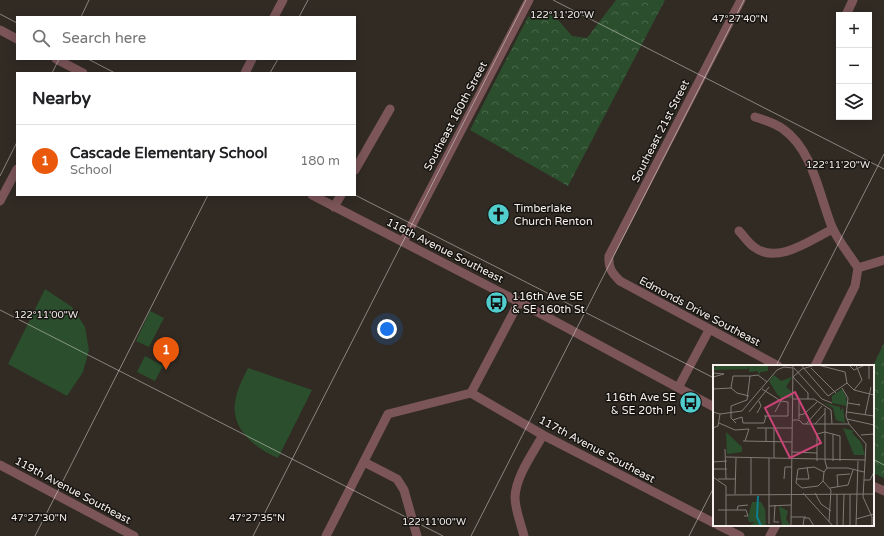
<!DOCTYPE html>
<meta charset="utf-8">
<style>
:root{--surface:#fff;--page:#f2f2f2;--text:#202124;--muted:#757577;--line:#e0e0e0;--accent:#ea580c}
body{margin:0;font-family:"Varela Round",sans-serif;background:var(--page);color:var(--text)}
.controls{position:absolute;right:12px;top:12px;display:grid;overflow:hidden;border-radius:0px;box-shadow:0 2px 10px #0003}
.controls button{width:36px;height:36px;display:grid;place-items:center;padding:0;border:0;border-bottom:1px solid var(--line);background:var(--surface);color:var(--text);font:20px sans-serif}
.you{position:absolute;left:387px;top:329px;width:14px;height:14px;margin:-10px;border:3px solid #fff;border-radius:50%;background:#1a73e8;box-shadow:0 0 0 6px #1a73e833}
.badge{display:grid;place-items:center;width:26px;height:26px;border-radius:50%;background:var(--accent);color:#fff;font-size:13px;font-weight:700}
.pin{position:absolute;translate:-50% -33px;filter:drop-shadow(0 1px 2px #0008)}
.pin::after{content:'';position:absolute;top:21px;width:14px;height:12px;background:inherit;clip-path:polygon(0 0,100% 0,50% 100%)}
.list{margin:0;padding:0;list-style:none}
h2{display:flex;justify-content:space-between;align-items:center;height:52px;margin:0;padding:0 16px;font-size:17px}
h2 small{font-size:13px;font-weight:400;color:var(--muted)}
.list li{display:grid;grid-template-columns:26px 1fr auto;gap:12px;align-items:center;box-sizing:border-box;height:72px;padding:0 16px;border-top:1px solid var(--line)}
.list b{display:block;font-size:15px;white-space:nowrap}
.list p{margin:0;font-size:13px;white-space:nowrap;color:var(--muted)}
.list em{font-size:13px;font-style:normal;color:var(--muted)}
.icon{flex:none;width:22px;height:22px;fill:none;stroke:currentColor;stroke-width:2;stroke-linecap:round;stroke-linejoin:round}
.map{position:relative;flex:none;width:884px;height:536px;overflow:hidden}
.search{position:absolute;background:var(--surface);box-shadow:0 2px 10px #0003;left:16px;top:16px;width:340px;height:44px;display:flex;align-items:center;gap:10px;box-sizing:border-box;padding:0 14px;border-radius:0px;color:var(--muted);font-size:15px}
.panel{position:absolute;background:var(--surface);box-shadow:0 2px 10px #0003;left:16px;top:72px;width:340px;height:124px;border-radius:0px}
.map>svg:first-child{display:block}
.green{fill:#2b4e2c}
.forest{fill:url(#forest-crowns)}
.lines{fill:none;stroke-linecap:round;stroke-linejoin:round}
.minor{stroke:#7b5558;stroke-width:9}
.ticks{fill:none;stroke:#f6f1ed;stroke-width:1;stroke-opacity:0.45}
.labels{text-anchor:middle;stroke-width:3;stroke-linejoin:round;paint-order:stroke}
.street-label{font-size:11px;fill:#f6f1ed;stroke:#171411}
.poi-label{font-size:11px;fill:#f6f1ed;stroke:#171411;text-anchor:start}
.inset-river{fill:none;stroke:#0d7e8e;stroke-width:2}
.inset-road{fill:none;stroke:#807a74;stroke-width:1}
.view{fill:#cc4378;fill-opacity:0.15;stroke:#cc4378;stroke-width:2}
.inset-edge{fill:none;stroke:#f6f1ed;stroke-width:2}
.ticks-label{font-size:10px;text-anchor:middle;fill:#f6f1ed;stroke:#171411;stroke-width:3;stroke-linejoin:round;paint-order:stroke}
</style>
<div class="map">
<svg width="884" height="536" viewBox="0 0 884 536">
<defs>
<pattern id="forest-crowns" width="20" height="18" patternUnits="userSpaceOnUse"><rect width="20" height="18" fill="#2b4e2c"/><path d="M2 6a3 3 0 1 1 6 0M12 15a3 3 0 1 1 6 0" fill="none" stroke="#4a684b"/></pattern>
</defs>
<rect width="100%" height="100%" fill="#312b24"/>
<path class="green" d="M45,289l27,18 13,20 4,23 -6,22 -16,24 -59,-32z
M150,311l14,7 -15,29 -13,-6z
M145,356l18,10 -8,15 -18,-9z
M248,368l64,22 -34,68c-22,-9 -47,-29 -43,-55 1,-12 8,-25 13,-35z"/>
<path class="forest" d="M616,0h49l-97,186 -98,-56 58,-113 19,-5 12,9 13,15 15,2z
M884,343v135l-11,-5v-107z"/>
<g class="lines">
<path class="minor" d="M741,0l-132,256c-1,12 3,17 11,25l158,85
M846,15l7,-15
M274,17l9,-17
M0,30l17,9
M56,59l27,14
M245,73l7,-14
M755,117c10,3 20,6 28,12 30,21 36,66 49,98 6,14 18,28 26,41
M355,170l35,-61
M312,195l207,107 195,105
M0,201l17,-32
M334,207l7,-12
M739,231c5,5 9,12 15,16 24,18 56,-7 79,-18
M403,242l126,-242
M815,366l40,-80 3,-18 26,-8
M678,388l31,-58
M471,393l72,42 171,88
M364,462l33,17 7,11 13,46
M0,465l134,71
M873,486l11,5
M718,525l22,11
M326,536l62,-122 83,-21 48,-91
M524,536c-3,-12 -9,-26 -9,-39 1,-21 18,-44 28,-62
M770,536l6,-11"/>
</g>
<path class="ticks" d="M553,0l331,169M0,14l17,9M81,17l8,-17M299,17l9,-17M88,59l27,14M52,73l7,-14M270,73l8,-14M0,176l17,-34M355,195l359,183M0,310l443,226M776,366l108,-212M873,459l11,6M35,536l173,-341M253,536l273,-536M471,536l273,-536M689,536l25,-49"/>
<defs>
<symbol id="church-disc" viewBox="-11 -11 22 22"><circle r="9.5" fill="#52cdcd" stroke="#171411"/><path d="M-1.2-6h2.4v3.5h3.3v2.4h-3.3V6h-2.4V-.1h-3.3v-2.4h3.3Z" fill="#111"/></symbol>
<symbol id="bus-disc" viewBox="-11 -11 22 22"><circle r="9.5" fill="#52cdcd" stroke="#171411"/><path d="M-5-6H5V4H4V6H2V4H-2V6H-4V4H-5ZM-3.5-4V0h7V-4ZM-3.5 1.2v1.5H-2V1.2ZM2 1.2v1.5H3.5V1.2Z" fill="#111"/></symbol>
</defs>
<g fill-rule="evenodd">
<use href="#church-disc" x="486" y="202" width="25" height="25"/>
<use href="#bus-disc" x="484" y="290" width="25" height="25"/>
<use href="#bus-disc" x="678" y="390" width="25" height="25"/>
</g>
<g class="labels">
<g class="street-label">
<text transform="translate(455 116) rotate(-62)" y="4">Southeast 160th Street</text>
<text transform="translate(660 131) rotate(-63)" y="4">Southeast 21st Street</text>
<text transform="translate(445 250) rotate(27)" y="4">116th Avenue Southeast</text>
<text transform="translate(700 311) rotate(28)" y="4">Edmonds Drive Southeast</text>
<text transform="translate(597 449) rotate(28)" y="4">117th Avenue Southeast</text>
<text transform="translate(73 490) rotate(28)" y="4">119th Avenue Southeast</text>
</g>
<g class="poi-label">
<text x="514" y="212">Timberlake<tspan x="514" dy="13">Church Renton</tspan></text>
<text x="512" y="300">116th Ave SE<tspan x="512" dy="13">&amp; SE 160th St</tspan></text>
<text x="676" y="401" text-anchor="end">116th Ave SE<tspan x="676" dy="13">&amp; SE 20th Pl</tspan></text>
</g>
</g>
<g transform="translate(713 365)">
<rect width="161" height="161" fill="#312b24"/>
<path d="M36,0h19v6l-8,1v3l-3,-4 -8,1zM129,24l4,7 1,10 -15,-3v-7zM130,63l11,3 -2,2 10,12 3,10h-11z" fill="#2b4e2c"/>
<path d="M36,0l-1,4 -35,1 3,-4zM61,10l7,6 11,-4 -6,10 6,5v6h-11l-4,-4 -8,-13zM111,38l16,4v4l3,-4 2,16 -9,-3 -3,-12zM133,64l7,2 -1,2 8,8 3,6v4l-3,-7 -8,-2 -2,-11zM13,67l16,15v5l-15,2zM39,137h9l4,7 1,17h-17l6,-4h-6l-1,-4zM66,141l9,5 -2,8 4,6h-8z" fill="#2b4e2c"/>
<path class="inset-river" d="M45,131l-1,21 4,9"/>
<path class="inset-road" d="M88,0l27,31 19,-13 -2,-11 -27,-7M136,0l5,5 11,-5M81,3l28,31 10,4M98,3l25,25M0,8l11,1 -11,3M80,12l15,16v6M80,12l9,-8 13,-4M156,14v-14M134,18l7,7 20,5M18,23l2,-12h17M18,23l6,5 12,3M129,23l6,10 -2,18 3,8 17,20 -3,53 9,20v9M0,24l18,-1M49,24l19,12 7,1v14h-24M141,25l8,-10 -6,-15M80,34h21l17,11 1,14M135,38l12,2 -2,-1M112,43v53l2,7M0,47l7,2 22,-3 35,-41 7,-3 9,1M36,47l20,-25M62,47l6,-11M134,47l27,4M44,48l4,-7 -2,-5M86,50l5,-1 13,-12M152,50l6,-28M86,54v-20M134,54l27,6M20,55l9,-3 1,6h21l2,-7M79,55h7l4,4h46M6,58l16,7 14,-1 -4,12M23,58l-5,-5v-12l16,-6 3,-24 8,-1 9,7M93,59l16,-18M102,59l10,-11M0,63l5,-2 2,-12M44,63h35M148,70l13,-1M30,76l49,1M53,77v-14M12,84l1,30M79,87l25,1M13,92l140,3M61,93v-30M104,96v-27l8,-2 15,4v25M120,96v-27M0,97l14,-1M114,103h21l16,4M0,104h14M85,104l16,-2 10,5M85,104l-2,14 6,5M0,112l13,9v40M5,114h18M71,114l1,-12h7M83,114h13l-2,-12M151,115h6l4,-8M110,116l8,9 -2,32M110,116l1,-9 3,-4M135,120l5,-15M125,122l-1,-12 13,-1M89,123l16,-2 5,-5M117,123l18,-3M90,128l30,33M102,128l6,11 10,7M22,129l1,-36M38,129v-36M13,130l148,-1M62,140l-1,17h5M56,141l22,-1M5,145h28l2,6h-4M24,145l1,-4 10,-1M78,152h15M143,154l18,-5M56,159v-66M78,161l2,-161M90,161l1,-8h5l5,8M124,161v-32M130,161l1,-32M137,161v-32M143,161l2,-65"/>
<path class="view" d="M82,27l26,51 -31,15 -25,-50z"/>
<rect width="161" height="161" class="inset-edge"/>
</g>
<g class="ticks-label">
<text x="562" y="18">122°11'20"W</text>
<text x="740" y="22">47°27'40"N</text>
<text x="838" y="168">122°11'20"W</text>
<text x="46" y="318">122°11'00"W</text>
<text x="39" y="521">47°27'30"N</text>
<text x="257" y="521">47°27'35"N</text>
<text x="434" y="525">122°11'00"W</text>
</g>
</svg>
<div class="controls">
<button>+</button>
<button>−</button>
<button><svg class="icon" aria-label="layers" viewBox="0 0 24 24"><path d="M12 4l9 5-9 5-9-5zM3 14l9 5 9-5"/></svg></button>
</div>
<div class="you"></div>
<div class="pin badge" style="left:166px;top:370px">1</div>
<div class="search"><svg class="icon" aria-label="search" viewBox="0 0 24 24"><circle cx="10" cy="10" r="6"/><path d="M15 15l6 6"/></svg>Search here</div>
<section class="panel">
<h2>Nearby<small></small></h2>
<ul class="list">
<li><span class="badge">1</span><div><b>Cascade Elementary School</b><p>School</p></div><em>180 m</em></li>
</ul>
</section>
</div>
